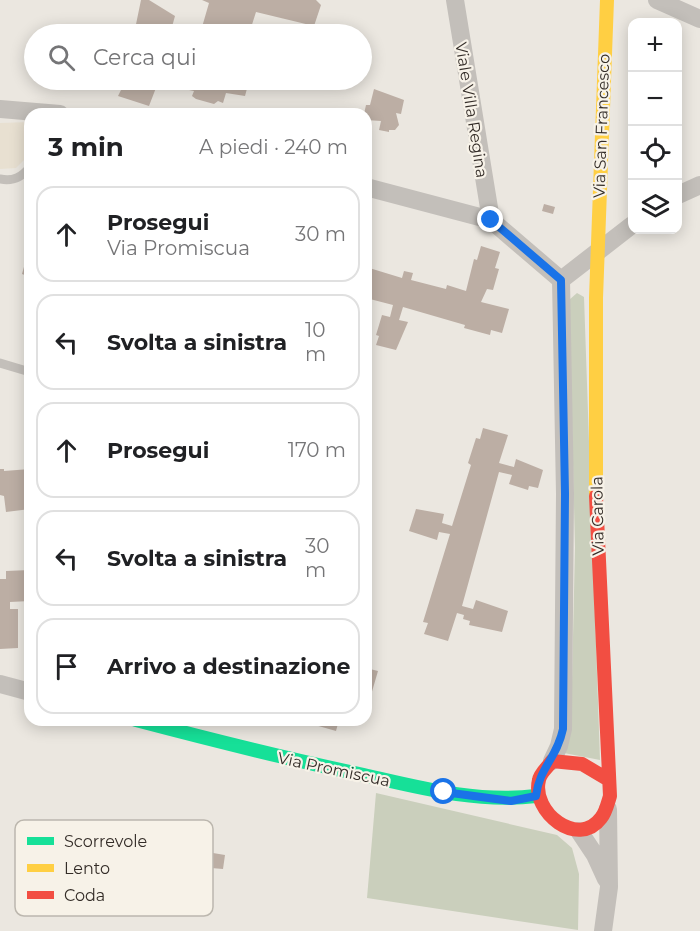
<!DOCTYPE html>
<html lang="it">
<meta charset="utf-8">
<style>
:root{--surface:#fff;--page:#f6f6f6;--text:#202124;--muted:#757577;--line:#e0e0e0}
body{margin:0;font-family:Montserrat,sans-serif;background:var(--page);color:var(--text)}
.controls{position:absolute;right:18px;top:18px;display:grid;overflow:hidden;border-radius:12px;box-shadow:0 3px 15px #0003}
.controls button{width:54px;height:54px;display:grid;place-items:center;padding:0;border:0;border-bottom:2px solid var(--line);background:var(--surface);color:var(--text);font:30px sans-serif}
.stop{position:absolute;width:18px;height:18px;margin:-14px;border:4px solid #1a73e8;border-radius:50%;background:#fff}
.stop.end{background:#1a73e8;border-color:#fff;box-shadow:0 2px 6px #0008}
.list{margin:0;padding:0;list-style:none}
h2{display:flex;justify-content:space-between;align-items:center;height:78px;margin:0;padding:0 24px;font-size:26px}
h2 small{font-size:20px;font-weight:400;color:var(--muted)}
.list li{display:grid;grid-template-columns:39px 1fr auto;gap:18px;align-items:center;box-sizing:border-box;height:96px;margin:0 12px 12px;padding:0 12px;border:2px solid var(--line);border-radius:18px}
.list b{display:block;font-size:22px;white-space:nowrap}
.list p{margin:0;font-size:20px;white-space:nowrap;color:var(--muted)}
.list em{font-size:20px;font-style:normal;color:var(--muted)}
.icon{flex:none;width:33px;height:33px;fill:none;stroke:currentColor;stroke-width:2;stroke-linecap:round;stroke-linejoin:round}
.map{position:relative;flex:none;width:700px;height:931px;overflow:hidden}
.search{position:absolute;background:var(--surface);box-shadow:0 3px 15px #0003;left:24px;top:24px;width:348px;height:66px;display:flex;align-items:center;gap:15px;box-sizing:border-box;padding:0 21px;border-radius:33px;color:var(--muted);font-size:22px}
.panel{position:absolute;background:var(--surface);box-shadow:0 3px 15px #0003;left:24px;top:108px;width:348px;height:618px;border-radius:18px}
.map>svg:first-child{display:block}
.green{fill:#cacfbc}
.plaza{fill:#e8e0d1}
.building{fill:#bcaea4}
.lines{fill:none;stroke-linecap:round;stroke-linejoin:round}
.lane{stroke:#c3bfba;stroke-width:9}
.street{stroke:#c3bfba;stroke-width:18}
.fast{stroke:#16e098;stroke-width:14}
.slow{stroke:#ffcf43;stroke-width:14}
.jam{stroke:#f24e42;stroke-width:14}
.route{stroke:#1a73e8;stroke-width:8}
.labels{text-anchor:middle;stroke-width:4.5;stroke-linejoin:round;paint-order:stroke}
.street-label{font-size:16px;fill:#342d28;stroke:#f7f2e8}
.key{fill:#f7f2e8;stroke:#bcb7ae;stroke-width:1.5}
.key-label{font-size:16px;fill:#342d28}
</style>
<div class="map">
<svg width="700" height="931" viewBox="0 0 700 931">
<rect width="100%" height="100%" fill="#ebe7e0"/>
<path class="green" d="M577,293l7,4 16,463 -36,-7 7,-26 4,-180 -6,-247z
M376,793l181,42 15,13 7,26 -1,56 -211,-32z"/>
<path class="plaza" d="M30,122v32l-14,14 -16,1v-46z"/>
<path class="building" d="M141,0h8l26,16 -5,18h-36z
M202,0h114l5,5 -7,21 -58,-14 -7,22h-49l9,-31z
M126,80h33l-10,26 -31,-10z
M182,80h61l6,1 -4,15 -19,-3 -3,10 -5,-2 -4,3 -18,-5 -4,-3 2,-5 -15,-3z
M374,89l30,11 -3,14 -5,-1 3,12 -4,5h-6v2l-10,-2 2,-9 -15,-1 -2,-6 2,-9h4z
M544,204l11,3 -2,7 -11,-3z
M481,246l19,6 -5,16 4,1 -6,21 -6,-1 -6,13 28,7 -7,24 -11,-3 -1,5 -26,-7 1,-3 -62,-18 -4,13 9,2 -12,28 -20,-5 3,-9 -3,-1 6,-20 8,2 3,-12 -27,-7v-31l36,11 2,-7 9,2 -2,7 35,9 1,-4 19,6 8,-32 3,1z
M29,249h1v28l-8,-3z
M28,351l2,1v14l-6,-2z
M483,428l25,7 -9,28 15,4 2,-8 27,11 -5,18 -9,-2 -1,4 -19,-6 3,-9 -13,-3 -37,134 11,3 3,-9 32,11 -6,21 -33,-7 1,-4 -7,-2 1,-4 -7,-2 -9,28 -24,-7 4,-11 -5,-1 27,-88 -11,-2 -2,8 -28,-9 7,-22 28,5 -2,9 10,3 19,-61 -3,-2 8,-25 4,1z
M0,469h4v2l26,-2v40l-24,3 -2,-16 -4,-1z
M30,570v31l-20,1v7h8v39l-18,1v-70h6v-8z
M366,668l12,3 -7,24 -5,-2z
M317,720h22l-3,11 -21,-6z
M213,853l12,2 -2,14 -12,-1z"/>
<g class="lines">
<path class="lane" d="M0,179c13,3 22,-2 30,-12
M0,363l30,9"/>
<path class="street" d="M455,0l36,220 70,60 4,214 -2,235 -4,17 -7,15
M657,0l43,19
M0,109l60,5
M366,187l125,33
M678,195l22,-10
M561,280l71,-55
M0,684l30,8
M579,831l16,24 11,24
M603,931l6,-44 -1,-78"/>
<path class="fast" d="M136,720c76,20 151,39 228,55 57,13 113,28 172,21"/>
<path class="slow" d="M596,496v-198l11,-298"/>
<path class="jam" d="M596,496l14,300c-2,6 -4,16 -9,22 -23,31 -70,-6 -62,-38 1,-7 9,-13 13,-19l30,3 27,16"/>
</g>
<g class="lines">
<path class="route" d="M444,792l67,9 25,-5c3,-28 21,-38 27,-67l2,-235 -4,-214 -70,-60"/>
</g>
<g class="labels">
<g class="street-label">
<text transform="translate(472 110) rotate(81)" y="6">Viale Villa Regina</text>
<text transform="translate(601 126) rotate(-88)" y="6">Via San Francesco</text>
<text transform="translate(597 516) rotate(-91)" y="6">Via Carola</text>
<text transform="translate(334 769) rotate(12)" y="6">Via Promiscua</text>
</g>
</g>
<rect x="15" y="820" width="198" height="96" rx="9" class="key"/>
<rect x="27" y="837" width="27" height="8" fill="#16e098"/>
<rect x="27" y="864" width="27" height="8" fill="#ffcf43"/>
<rect x="27" y="891" width="27" height="8" fill="#f24e42"/>
<g class="key-label">
<text x="64" y="847">Scorrevole</text>
<text x="64" y="874">Lento</text>
<text x="64" y="901">Coda</text>
</g>
</svg>
<div class="controls">
<button>+</button>
<button>−</button>
<button><svg class="icon" aria-label="locate" viewBox="0 0 24 24"><circle cx="12" cy="12" r="6"/><path d="M12 2v4M12 18v4M2 12h4M18 12h4"/></svg></button>
<button><svg class="icon" aria-label="layers" viewBox="0 0 24 24"><path d="M12 4l9 5-9 5-9-5zM3 14l9 5 9-5"/></svg></button>
</div>
<div class="stop" style="left:444px;top:792px"></div>
<div class="stop end" style="left:491px;top:220px"></div>
<div class="search"><svg class="icon" aria-label="search" viewBox="0 0 24 24"><circle cx="10" cy="10" r="6"/><path d="M15 15l6 6"/></svg>Cerca qui</div>
<section class="panel">
<h2>3 min<small>A piedi · 240 m</small></h2>
<ul class="list">
<li><svg class="icon" aria-label="ahead" viewBox="0 0 24 24"><path d="M12 20V5M6 11l6-6 6 6"/></svg><div><b>Prosegui</b><p>Via Promiscua</p></div><em>30 m</em></li>
<li><svg class="icon" aria-label="left" viewBox="0 0 24 24"><path d="M17 20v-9H6M10 6l-5 5 5 5"/></svg><div><b>Svolta a sinistra</b></div><em>10 m</em></li>
<li><svg class="icon" aria-label="ahead" viewBox="0 0 24 24"><path d="M12 20V5M6 11l6-6 6 6"/></svg><div><b>Prosegui</b></div><em>170 m</em></li>
<li><svg class="icon" aria-label="left" viewBox="0 0 24 24"><path d="M17 20v-9H6M10 6l-5 5 5 5"/></svg><div><b>Svolta a sinistra</b></div><em>30 m</em></li>
<li><svg class="icon" aria-label="arrive" viewBox="0 0 24 24"><path d="M6 21V4h12l-3 4 3 4H6"/></svg><div><b>Arrivo a destinazione</b></div></li>
</ul>
</section>
</div>
